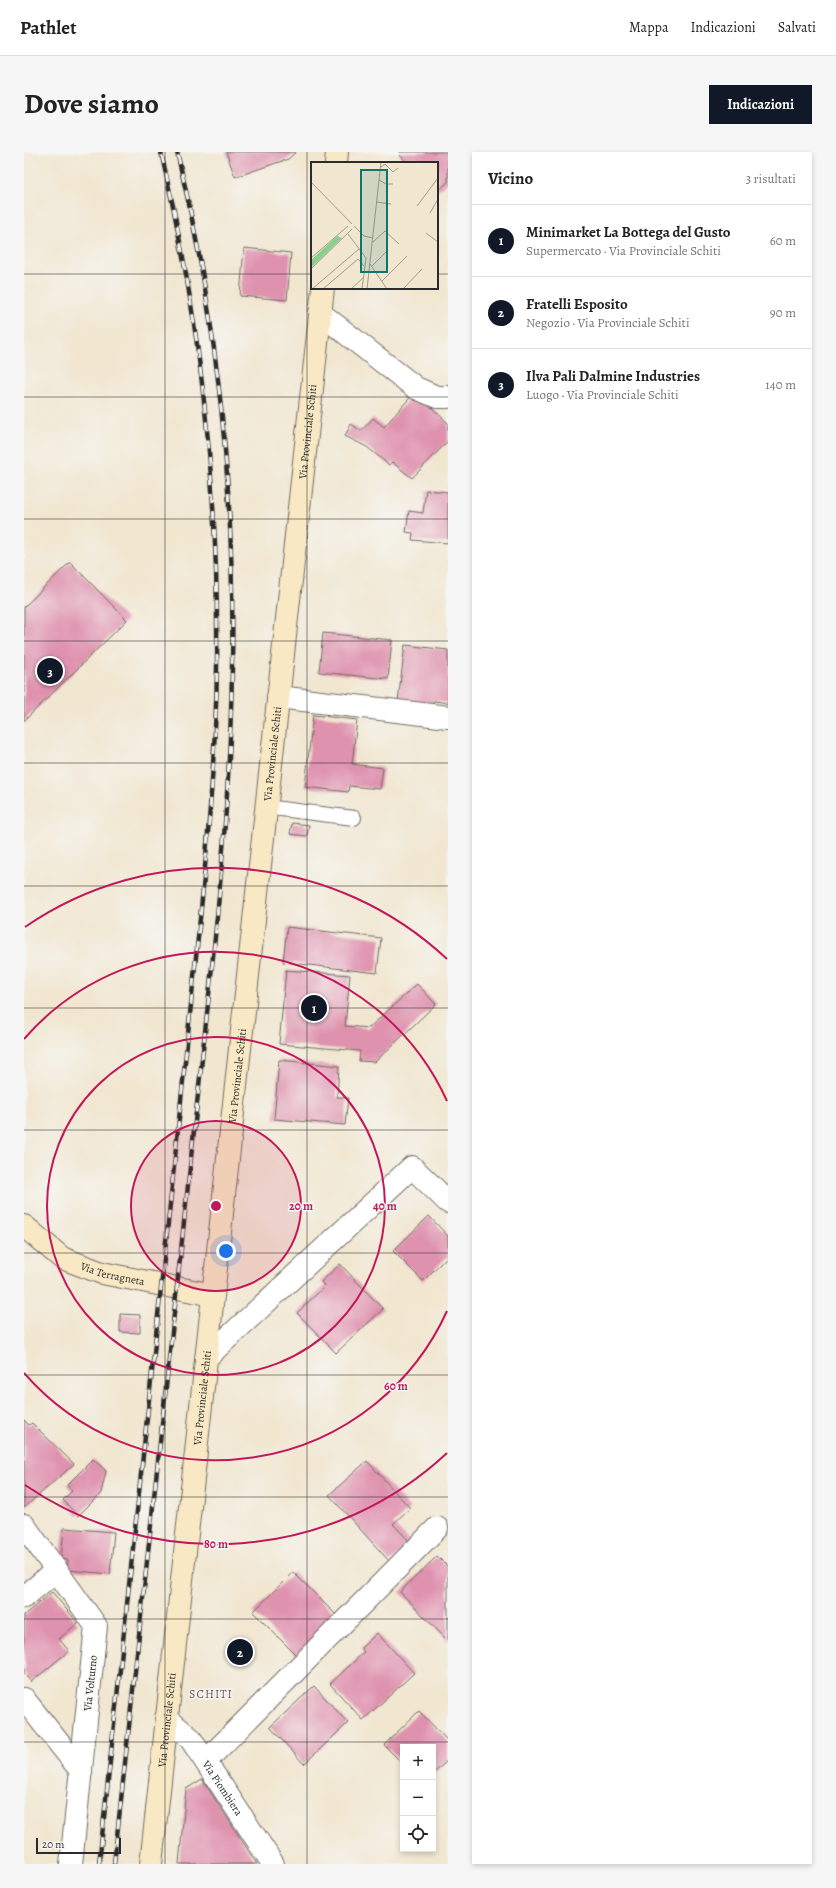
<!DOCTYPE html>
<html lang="it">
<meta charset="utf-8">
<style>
:root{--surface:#fff;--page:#f6f6f6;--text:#222;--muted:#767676;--line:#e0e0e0;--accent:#111827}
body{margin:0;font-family:Alegreya,serif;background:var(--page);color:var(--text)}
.controls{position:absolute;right:12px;bottom:12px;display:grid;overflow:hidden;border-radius:0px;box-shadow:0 2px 6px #0003}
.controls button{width:36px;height:36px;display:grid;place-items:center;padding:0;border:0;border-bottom:1px solid var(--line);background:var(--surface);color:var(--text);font:20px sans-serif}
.scale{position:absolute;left:12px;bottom:10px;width:85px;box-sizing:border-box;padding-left:4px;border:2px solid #2b2b2b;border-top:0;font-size:11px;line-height:14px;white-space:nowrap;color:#2b2b2b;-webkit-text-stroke:3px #f6f6f2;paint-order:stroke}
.you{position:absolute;left:202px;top:1099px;width:14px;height:14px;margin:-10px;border:3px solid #fff;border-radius:50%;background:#1a73e8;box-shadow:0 0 0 6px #1a73e833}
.badge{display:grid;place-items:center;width:26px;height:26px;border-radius:50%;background:var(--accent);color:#fff;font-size:13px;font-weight:700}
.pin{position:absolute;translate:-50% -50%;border:2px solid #fff;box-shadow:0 1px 4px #0006}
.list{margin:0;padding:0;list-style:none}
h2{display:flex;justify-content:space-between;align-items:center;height:52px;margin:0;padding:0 16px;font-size:17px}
h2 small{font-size:13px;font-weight:400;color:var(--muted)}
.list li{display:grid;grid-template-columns:26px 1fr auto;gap:12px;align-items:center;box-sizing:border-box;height:72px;padding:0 16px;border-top:1px solid var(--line)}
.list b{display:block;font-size:15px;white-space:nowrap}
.list p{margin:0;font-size:13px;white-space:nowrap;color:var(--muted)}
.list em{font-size:13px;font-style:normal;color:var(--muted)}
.icon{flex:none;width:22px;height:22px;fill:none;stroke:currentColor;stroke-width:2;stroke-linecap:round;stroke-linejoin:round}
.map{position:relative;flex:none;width:424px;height:1712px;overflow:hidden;border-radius:0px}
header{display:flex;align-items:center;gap:24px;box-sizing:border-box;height:56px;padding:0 20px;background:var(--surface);border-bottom:1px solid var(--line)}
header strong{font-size:19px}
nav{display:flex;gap:22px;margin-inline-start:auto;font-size:14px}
.intro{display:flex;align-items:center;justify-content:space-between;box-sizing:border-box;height:96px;padding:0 24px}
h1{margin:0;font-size:28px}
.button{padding:10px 18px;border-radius:0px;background:var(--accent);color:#fff;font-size:14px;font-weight:700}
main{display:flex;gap:24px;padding:0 24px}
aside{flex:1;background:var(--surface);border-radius:0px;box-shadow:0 2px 6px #0003}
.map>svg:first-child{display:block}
.building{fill:#df92ae}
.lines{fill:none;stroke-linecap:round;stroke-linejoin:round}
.lane-casing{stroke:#706c65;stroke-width:16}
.street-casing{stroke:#706c65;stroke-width:24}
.secondary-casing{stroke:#706c65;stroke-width:24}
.lane{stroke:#fff;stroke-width:14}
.street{stroke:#fff;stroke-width:22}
.secondary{stroke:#f8e8c3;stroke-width:22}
.rail-casing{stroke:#2b2b2b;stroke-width:4.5}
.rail{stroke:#f6f6f2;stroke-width:3;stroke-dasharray:9;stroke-linecap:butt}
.grid{fill:none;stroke:#2b2b2b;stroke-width:1;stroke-opacity:0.55}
.ring{fill:none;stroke:#c2185b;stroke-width:2}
.labels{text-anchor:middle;stroke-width:3;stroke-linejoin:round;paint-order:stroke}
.street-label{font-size:11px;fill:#2b2b2b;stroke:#f6f6f2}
.neighbourhood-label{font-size:12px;letter-spacing:1px;fill:#6a4f59;stroke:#f6f6f2}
.inset-road{fill:none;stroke:#a29b8e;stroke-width:1}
.view{fill:#0f766e;fill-opacity:0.15;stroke:#0f766e;stroke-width:2}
.inset-edge{fill:none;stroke:#2b2b2b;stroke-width:2}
.centre{fill:#c2185b;stroke:#f6f6f2;stroke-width:2}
.ring-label{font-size:12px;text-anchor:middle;font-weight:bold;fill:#c2185b;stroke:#f6f6f2;stroke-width:3;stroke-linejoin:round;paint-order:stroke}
</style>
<header>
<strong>Pathlet</strong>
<nav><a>Mappa</a><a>Indicazioni</a><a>Salvati</a></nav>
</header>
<div class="intro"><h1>Dove siamo</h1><a class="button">Indicazioni</a></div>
<main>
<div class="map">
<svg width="424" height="1712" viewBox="0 0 424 1712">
<rect width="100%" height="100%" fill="#f6f6f2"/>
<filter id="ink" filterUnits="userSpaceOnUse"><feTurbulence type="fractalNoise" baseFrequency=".025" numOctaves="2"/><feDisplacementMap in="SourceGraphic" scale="8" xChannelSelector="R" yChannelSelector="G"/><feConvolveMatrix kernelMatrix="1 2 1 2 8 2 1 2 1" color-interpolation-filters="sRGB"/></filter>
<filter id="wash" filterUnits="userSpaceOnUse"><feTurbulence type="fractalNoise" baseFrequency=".012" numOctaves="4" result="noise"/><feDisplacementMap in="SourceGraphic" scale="16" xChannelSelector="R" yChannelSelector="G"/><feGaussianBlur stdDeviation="0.9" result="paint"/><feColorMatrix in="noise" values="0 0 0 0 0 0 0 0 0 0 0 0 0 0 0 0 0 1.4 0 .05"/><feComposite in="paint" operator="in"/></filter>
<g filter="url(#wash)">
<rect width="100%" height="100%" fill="#f1e6d0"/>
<g id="blocks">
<path class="building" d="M202,0h70l-8,7 -53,18z
M377,0h47v30l-10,9 -1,-28h-30l-8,-9z
M220,96l47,5 -4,47 -47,-4z
M391,240l33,31v18l-36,37 -20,-16 -3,3 -22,-18 -22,-11 6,-12 10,7 12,-13 11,9z
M402,338l22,2v51l-36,-3 1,-7 -7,-1 3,-21 14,2z
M46,410l57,58 -103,101v-114z
M299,481l69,7 -4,39 -69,-7z
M381,493l43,5v53l-14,-2 -1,4 -35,-4z
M289,563l44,5 -5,44 31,4 -3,21 -31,-3 -1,6 -43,-5z
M268,671l17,2 -2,11 -17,-2z
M263,775l94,11 -4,35 -94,-11z
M262,818l64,5 -5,51 24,2 48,-44 19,20 -61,58 -16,-1 1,-10 -81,-7z
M255,908l60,6 -2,31 11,1 -3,27 -71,-6z
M405,1064l19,20v20l-25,25 -30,-30z
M316,1112l43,45 -47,44 -39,-40 28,-27 -4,-4z
M96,1162l20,1v18l-20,-1z
M0,1268l5,5 3,-2 42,41 -50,44z
M69,1307l13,12 -5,22 -23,23 -15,-16 9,-9 -5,-6z
M343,1309l43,47 -17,16 18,19 -21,19 -61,-67z
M40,1376l50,4 -4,42 -43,-4 1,-10 -7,-1z
M413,1404l11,11v74l-48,-49z
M269,1420l47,47 -40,40 -47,-47z
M28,1440l26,31 -19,16 10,12 -38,31 -7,-9v-58z
M353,1481l37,40 -51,47 -33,-36 34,-32 -3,-4z
M290,1534l34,37 -44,41 -34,-37z
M395,1559l29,30v19l-15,14v-27h-30v17l-19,-19z
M178,1627l55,85h-78l7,-75z"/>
</g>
</g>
<g filter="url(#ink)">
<use href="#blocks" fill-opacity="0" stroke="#706c65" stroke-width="1"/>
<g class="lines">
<defs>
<path id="lane" d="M241,655l89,11"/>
<g id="street">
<path d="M296,161l96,75 21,9h11"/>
<path d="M254,545l170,20"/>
<path d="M182,1206l206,-191 36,35"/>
<path d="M0,1373l72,101 -25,238"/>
<path d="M0,1445l33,-27"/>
<path d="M0,1547l57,72"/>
<path id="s1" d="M142,1566l24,20 83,126"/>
<path d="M182,1609l231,-233"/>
</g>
<g id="secondary">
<path d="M312,11l1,-11"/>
<path id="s2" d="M0,1074l38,32 40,15 111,22"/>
<path id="s3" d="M127,1712l172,-1576"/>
</g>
</defs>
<use href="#lane" class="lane-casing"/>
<use href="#street" class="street-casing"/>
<use href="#secondary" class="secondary-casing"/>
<use href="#lane" class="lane"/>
<use href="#street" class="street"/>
<use href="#secondary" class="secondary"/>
<defs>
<path id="rail" d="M75,1712c25,-232 50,-465 75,-697 9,-86 18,-172 27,-258 8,-81 15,-161 16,-242 2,-174 -16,-346 -56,-515
M90,1712c25,-232 51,-465 76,-697 18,-166 40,-333 42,-500 3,-173 -14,-347 -55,-515"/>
</defs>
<use href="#rail" class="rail-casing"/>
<use href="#rail" class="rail"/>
</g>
</g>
<path class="grid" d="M141,0v1712M283,0v1712M0,122h288M413,122h11M0,245h424M0,367h424M0,489h424M0,611h424M0,734h424M0,856h424M0,978h424M0,1101h424M0,1223h424M0,1345h424M0,1467h424M0,1590h424"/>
<circle cx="192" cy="1054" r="85" fill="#c2185b" fill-opacity=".12"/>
<g class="ring">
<circle cx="192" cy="1054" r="85"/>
<circle cx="192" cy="1054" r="169"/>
<path d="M423 1159A254 254 0 0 1 0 1221M0 887A254 254 0 0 1 423 949"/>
<path d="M423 1301A338 338 0 0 1 1 1333M1 775A338 338 0 0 1 423 807"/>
</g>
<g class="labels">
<g class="street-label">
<text dy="4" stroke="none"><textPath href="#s3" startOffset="1441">Via Provinciale Schiti</textPath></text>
<text dy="4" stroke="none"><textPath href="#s3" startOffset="1117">Via Provinciale Schiti</textPath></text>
<text dy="4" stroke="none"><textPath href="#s3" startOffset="793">Via Provinciale Schiti</textPath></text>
<text dy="4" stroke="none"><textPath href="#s2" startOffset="103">Via Terragneta</textPath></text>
<text dy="4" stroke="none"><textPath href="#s3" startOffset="469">Via Provinciale Schiti</textPath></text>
<text transform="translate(66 1531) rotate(-84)" y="4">Via Volturno</text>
<text dy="4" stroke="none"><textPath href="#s3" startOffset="145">Via Provinciale Schiti</textPath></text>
<text dy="4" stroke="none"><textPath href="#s1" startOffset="91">Via Piombiera</textPath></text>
</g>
<g class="neighbourhood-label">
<text x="187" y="1546">SCHITI</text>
</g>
</g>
<g transform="translate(287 10)">
<rect width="127" height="127" fill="#f1e6d0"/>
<path d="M26,74l5,2 -31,30v-8z" fill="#88d08b"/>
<path class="inset-road" d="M70,5l4,-3 8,8 5,-4M68,18l7,4h7M0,20l41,42M65,40l15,2M106,44l21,-28M119,51l8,-14M43,64l10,10 9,2M115,71l12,9M37,72l18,24 -4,31M62,80l12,-11 14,13M0,96l37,-32M59,102l17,25M61,104l14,-14M0,107l41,-40M71,119l25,-25M1,127l47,-40M12,127l35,-30 6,7M40,127l13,-12M56,127l14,-127M92,127l19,-20"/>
<path class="view" d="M50,8h26v102h-26z"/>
<rect width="127" height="127" class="inset-edge"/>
</g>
<circle cx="192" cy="1054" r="6" class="centre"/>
<g class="ring-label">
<text x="277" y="1058">20 m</text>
<text x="361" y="1058">40 m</text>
<text x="372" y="1238">60 m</text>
<text x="192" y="1396">80 m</text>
</g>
</svg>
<div class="controls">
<button>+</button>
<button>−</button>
<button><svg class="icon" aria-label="locate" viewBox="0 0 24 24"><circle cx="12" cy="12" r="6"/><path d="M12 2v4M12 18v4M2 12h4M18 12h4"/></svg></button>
</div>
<div class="scale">20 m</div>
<div class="you"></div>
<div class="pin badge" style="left:290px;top:856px">1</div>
<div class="pin badge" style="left:216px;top:1500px">2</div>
<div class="pin badge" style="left:26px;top:519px">3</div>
</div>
<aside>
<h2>Vicino<small>3 risultati</small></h2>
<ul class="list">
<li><span class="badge">1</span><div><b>Minimarket La Bottega del Gusto</b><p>Supermercato · Via Provinciale Schiti</p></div><em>60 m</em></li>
<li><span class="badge">2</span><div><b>Fratelli Esposito</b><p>Negozio · Via Provinciale Schiti</p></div><em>90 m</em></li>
<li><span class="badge">3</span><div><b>Ilva Pali Dalmine Industries</b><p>Luogo · Via Provinciale Schiti</p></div><em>140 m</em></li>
</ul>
</aside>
</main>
